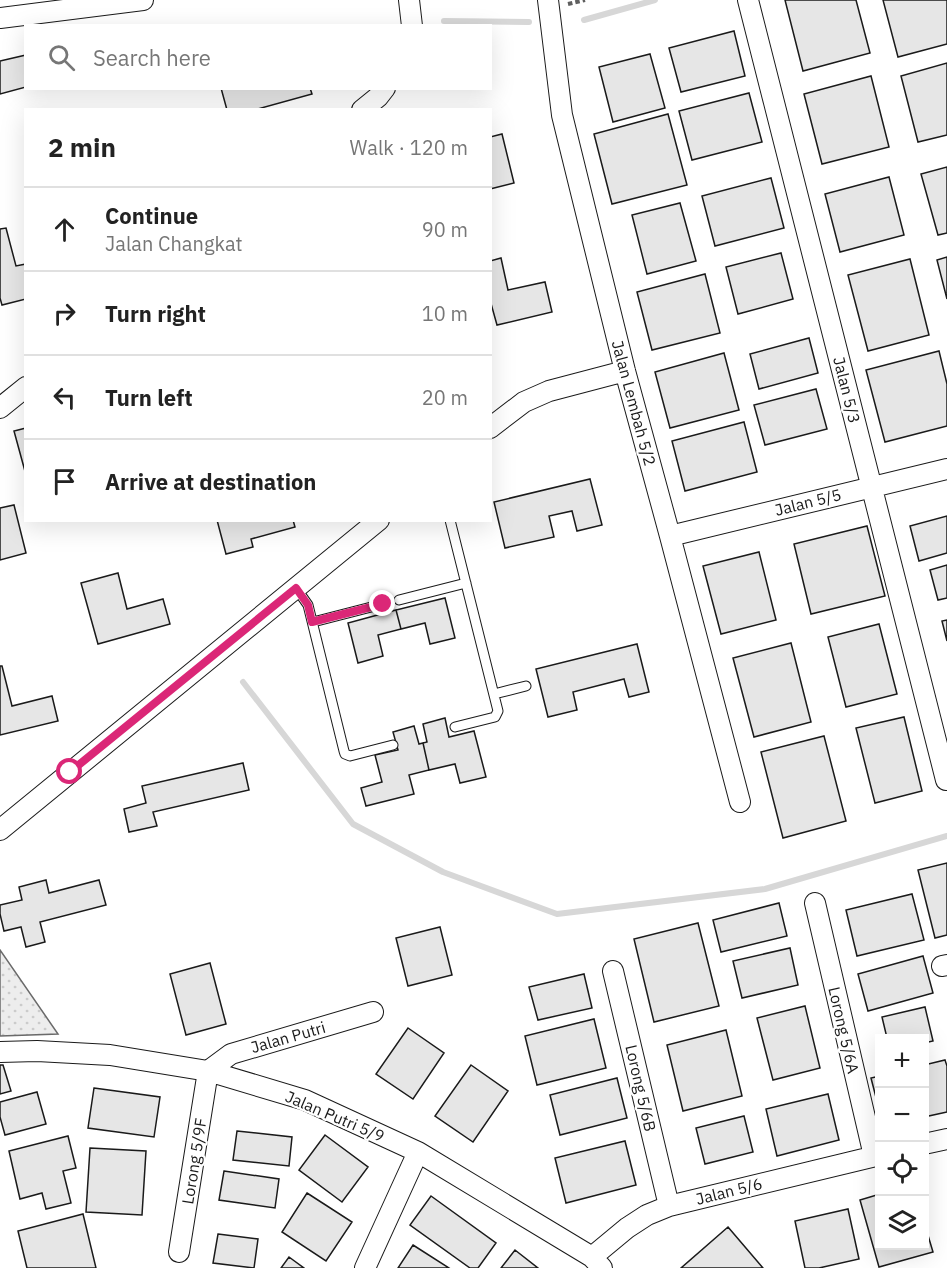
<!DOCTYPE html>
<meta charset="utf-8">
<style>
:root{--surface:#fff;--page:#f2f2f2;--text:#222;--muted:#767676;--line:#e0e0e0}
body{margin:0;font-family:"IBM Plex Sans",sans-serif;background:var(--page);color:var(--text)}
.controls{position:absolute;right:18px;bottom:18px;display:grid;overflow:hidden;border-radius:0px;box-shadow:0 6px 24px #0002}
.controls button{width:54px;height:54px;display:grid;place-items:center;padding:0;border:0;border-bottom:2px solid var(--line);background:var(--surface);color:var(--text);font:30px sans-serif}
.stop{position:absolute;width:18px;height:18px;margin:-14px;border:4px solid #db2777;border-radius:50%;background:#fff}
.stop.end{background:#db2777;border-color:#fff;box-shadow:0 2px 6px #0008}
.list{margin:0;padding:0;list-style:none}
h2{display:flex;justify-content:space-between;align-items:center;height:78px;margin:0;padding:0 24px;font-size:26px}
h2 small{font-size:20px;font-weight:400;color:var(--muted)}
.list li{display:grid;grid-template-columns:39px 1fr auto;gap:18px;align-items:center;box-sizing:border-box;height:84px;padding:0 24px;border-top:2px solid var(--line)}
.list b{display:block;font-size:22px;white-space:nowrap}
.list p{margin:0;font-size:20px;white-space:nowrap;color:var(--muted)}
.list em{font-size:20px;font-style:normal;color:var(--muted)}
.icon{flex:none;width:33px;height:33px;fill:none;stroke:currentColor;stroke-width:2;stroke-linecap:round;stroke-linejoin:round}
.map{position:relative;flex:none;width:947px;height:1268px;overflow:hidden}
.search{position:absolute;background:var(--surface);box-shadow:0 6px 24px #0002;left:24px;top:24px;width:468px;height:66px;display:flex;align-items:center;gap:15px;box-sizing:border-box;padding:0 21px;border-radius:0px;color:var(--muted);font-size:22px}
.panel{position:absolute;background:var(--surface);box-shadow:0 6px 24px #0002;left:24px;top:108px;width:468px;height:414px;border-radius:0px}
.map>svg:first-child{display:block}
.park{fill:url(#park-dots);stroke:#6a6a6a;stroke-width:1.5}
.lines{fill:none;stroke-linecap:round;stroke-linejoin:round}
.stream{stroke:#d7d7d7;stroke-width:6}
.building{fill:#e6e6e6;stroke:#1a1a1a;stroke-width:1.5}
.lane-casing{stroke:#1a1a1a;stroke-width:11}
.street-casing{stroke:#1a1a1a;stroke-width:22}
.path{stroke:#5f5f5f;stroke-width:4;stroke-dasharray:4.5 3;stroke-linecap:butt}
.lane{stroke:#fff;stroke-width:9}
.street{stroke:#fff;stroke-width:20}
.route{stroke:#db2777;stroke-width:8}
.labels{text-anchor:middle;stroke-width:4.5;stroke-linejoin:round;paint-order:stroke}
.street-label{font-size:16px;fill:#1a1a1a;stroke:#fff}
</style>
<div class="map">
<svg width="947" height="1268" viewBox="0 0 947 1268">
<defs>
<pattern id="park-dots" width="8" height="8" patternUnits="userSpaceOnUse" patternTransform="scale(1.5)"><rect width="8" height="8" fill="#ededed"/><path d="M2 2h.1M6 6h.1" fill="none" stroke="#cbcbcb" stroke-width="1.8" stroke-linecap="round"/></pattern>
</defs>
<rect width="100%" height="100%" fill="#fff"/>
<path class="park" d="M0,950l58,84 -58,2z"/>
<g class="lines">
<path class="stream" d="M584,20l71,-20
M444,21l85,1
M243,682l110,142 90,48 114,42 208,-25 182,-53"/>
</g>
<path class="building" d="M785,0h71l14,53 -67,18z
M883,0h64v44l-49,13z
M734,31l11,45 -64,16 -12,-44z
M650,54l15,54 -52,14 -14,-55z
M26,55v32l-26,7v-33z
M947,63v72l-29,7 -17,-66z
M871,76l18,71 -67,17 -18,-70z
M221,88h89l2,6 -58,16h-27z
M749,93l13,49 -70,18 -13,-49z
M668,114l19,71 -75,19 -18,-70z
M502,134l12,49 -24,6v-52z
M947,167v66l-9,2 -17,-61z
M889,177l15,58 -64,17 -15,-58z
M771,178l13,50 -69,18 -13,-50z
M680,203l16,58 -49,13 -15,-59z
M6,228l10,38 10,-2v35l-24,6 -2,-7v-69z
M781,253l12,46 -55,15 -12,-47z
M947,257v42l-10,-39z
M501,258l7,32 37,-8 7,30 -55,13 -7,-25v-39z
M910,259l19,76 -61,16 -20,-76z
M705,274l15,59 -68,17 -15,-58z
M809,338l9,35 -59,16 -9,-35z
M939,351l8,33v42l-62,16 -19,-72z
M724,353l15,57 -69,18 -15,-56z
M816,389l11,40 -62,16 -11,-40z
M744,422l13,50 -72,19 -13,-50z
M26,428v47l-12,-44z
M590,479l12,46 -25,6 -5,-20 -23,5 5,21 -49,11 -11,-46z
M14,505l12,48 -26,7v-52z
M947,516v37l-28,8 -9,-35z
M217,520h76l2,7 -44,12 2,8 -27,7z
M867,526l18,70 -74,18 -17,-70z
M759,552l17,68 -55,14 -18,-68z
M947,565v33l-9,2 -8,-30z
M118,573l9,36 36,-10 7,25 -72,20 -17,-61z
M445,598l10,40 -25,6 -5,-21 -24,6 -5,-19z
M396,610l5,19 -23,6 5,21 -25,7 -10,-40z
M947,620v21l-5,-20z
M879,624l18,70 -51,13 -18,-70z
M791,643l20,79 -57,15 -21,-79z
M637,644l12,48 -20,5 -5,-18 -51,13 4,18 -29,7 -12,-48z
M0,666h2l10,40 40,-10 6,25 -58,14z
M904,717l18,74 -47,12 -19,-75z
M445,718l4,19 25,-6 12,46 -26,6 -5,-19 -26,6 -6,-27 4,-1 -4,-18z
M414,726l5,18 4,-1 6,27 -20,5 5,19 -48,12 -5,-18 21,-6 -7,-27 23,-5 -5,-18z
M824,736l22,85 -63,17 -22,-86z
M243,763l6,27 -96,22 4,14 -28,6 -5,-23 22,-6 -4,-17z
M947,863v72l-12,3 -17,-68z
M46,880l3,13 50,-13 7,25 -66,17 5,20 -19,5 -5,-20 -17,4 -4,-17v-9l22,-5 -3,-13z
M912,894l12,46 -67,16 -11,-46z
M779,903l8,33 -66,16 -8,-32z
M698,923l21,83 -65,16 -20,-83z
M440,927l12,48 -44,11 -12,-48z
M790,948l8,37 -56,13 -9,-37z
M923,956l10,37 -65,18 -10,-37z
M210,963l16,61 -40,11 -16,-61z
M584,974l8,34 -54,12 -9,-33z
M805,1006l15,62 -47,12 -16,-62z
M925,1007l8,34 -9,2v-5h-37l-5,-21z
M594,1019l12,49 -69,17 -12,-49z
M408,1028l36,25 -31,46 -37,-25z
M726,1030l16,66 -59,15 -16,-66z
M945,1060l2,6v46l-23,5v-52z
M0,1065h3l8,26 -11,3z
M471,1065l37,26 -35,51 -38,-26z
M880,1076v37l-9,-35z
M617,1078l10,40 -67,17 -10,-40z
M94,1088l66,9 -6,40 -66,-9z
M37,1092l9,32 -41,11 -5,-18v-15z
M828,1094l11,46 -62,16 -11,-47z
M744,1116l9,36 -48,12 -9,-36z
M237,1131l55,6 -3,29 -56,-6z
M325,1135l43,32 -26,35 -43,-32z
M68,1136l8,32 -13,3 8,32 -25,6 -4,-16 -22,6 -11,-48z
M625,1141l11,44 -70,18 -11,-45z
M90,1148l56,3 -4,64 -56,-3z
M224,1171l55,8 -4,29 -56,-8z
M307,1193l45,29 -26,39 -44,-29z
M880,1194v52h44v-24l9,30 -54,15 -19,-67z
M431,1196l65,47 -18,25h-8l-60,-43z
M848,1209l11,50 -40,9h-14l-10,-47z
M83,1214l13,54h-69l-9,-37z
M728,1227l35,41h-82z
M218,1234l40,5 -4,29 -41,-5z
M413,1245l36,23h-51z
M515,1250l23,18h-37z
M289,1257l15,11h-23z"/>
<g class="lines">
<defs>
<path id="lane" d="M450,520l48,191 -3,6 -40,10
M296,588l12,17 36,146 1,3 5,2 43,-11
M399,600l67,-17
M313,622l70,-18
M494,694l32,-8"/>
<path id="street" d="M409,0l3,26
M548,0l14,115 63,256 45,165 70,266
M748,0l198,780
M0,18l143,-18
M362,110l16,-13 7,-9
M0,408l26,-21
M490,428l34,-26 25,-11 76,-20
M670,536l277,-67
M0,830l379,-310
M815,903l59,253
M942,966l5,-1
M613,971l56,235
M0,1052l37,-1 73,4 98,16 97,29 113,52 174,105 10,11
M924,1144l23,-5
M179,1252l29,-181 23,-17 142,-42
M592,1257l35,-29 20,-13 22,-9 211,-51
M365,1268l53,-116"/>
</defs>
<use href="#lane" class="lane-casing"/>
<use href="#street" class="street-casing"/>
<path class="path" d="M568,4l17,-4"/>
<use href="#lane" class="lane"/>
<use href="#street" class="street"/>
</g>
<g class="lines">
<path class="route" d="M70,772l226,-184 12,17 4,17 71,-18"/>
</g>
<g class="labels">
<g class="street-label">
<text transform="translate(847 390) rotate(76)" y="6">Jalan 5/3</text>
<text transform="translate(634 403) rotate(75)" y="6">Jalan Lembah 5/2</text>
<text transform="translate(808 502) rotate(-14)" y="6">Jalan 5/5</text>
<text transform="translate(844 1030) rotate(77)" y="6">Lorong 5/6A</text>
<text transform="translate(288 1037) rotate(-16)" y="6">Jalan Putri</text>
<text transform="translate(641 1088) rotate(77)" y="6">Lorong 5/6B</text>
<text transform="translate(335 1116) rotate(23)" y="6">Jalan Putri 5/9</text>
<text transform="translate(194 1161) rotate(-81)" y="6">Lorong 5/9F</text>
<text transform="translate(729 1191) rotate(-14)" y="6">Jalan 5/6</text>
</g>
</g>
</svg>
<div class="controls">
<button>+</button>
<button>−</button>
<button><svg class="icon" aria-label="locate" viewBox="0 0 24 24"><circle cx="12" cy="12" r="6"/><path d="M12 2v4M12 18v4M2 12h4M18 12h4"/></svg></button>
<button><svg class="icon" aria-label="layers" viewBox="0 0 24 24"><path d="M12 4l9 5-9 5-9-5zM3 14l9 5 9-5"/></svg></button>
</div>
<div class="stop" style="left:70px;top:772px"></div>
<div class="stop end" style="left:383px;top:604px"></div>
<div class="search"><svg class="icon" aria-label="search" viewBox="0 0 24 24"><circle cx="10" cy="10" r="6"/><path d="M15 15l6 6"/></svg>Search here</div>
<section class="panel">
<h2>2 min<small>Walk · 120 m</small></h2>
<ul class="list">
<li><svg class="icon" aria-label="ahead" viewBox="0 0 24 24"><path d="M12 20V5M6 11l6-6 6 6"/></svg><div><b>Continue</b><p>Jalan Changkat</p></div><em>90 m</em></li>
<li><svg class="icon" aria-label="right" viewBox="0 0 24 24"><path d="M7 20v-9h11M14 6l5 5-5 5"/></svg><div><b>Turn right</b></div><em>10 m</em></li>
<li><svg class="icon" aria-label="left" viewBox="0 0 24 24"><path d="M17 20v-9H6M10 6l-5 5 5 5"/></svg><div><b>Turn left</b></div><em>20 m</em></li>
<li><svg class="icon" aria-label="arrive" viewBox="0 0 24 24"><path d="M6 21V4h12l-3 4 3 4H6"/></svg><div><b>Arrive at destination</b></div></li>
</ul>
</section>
</div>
